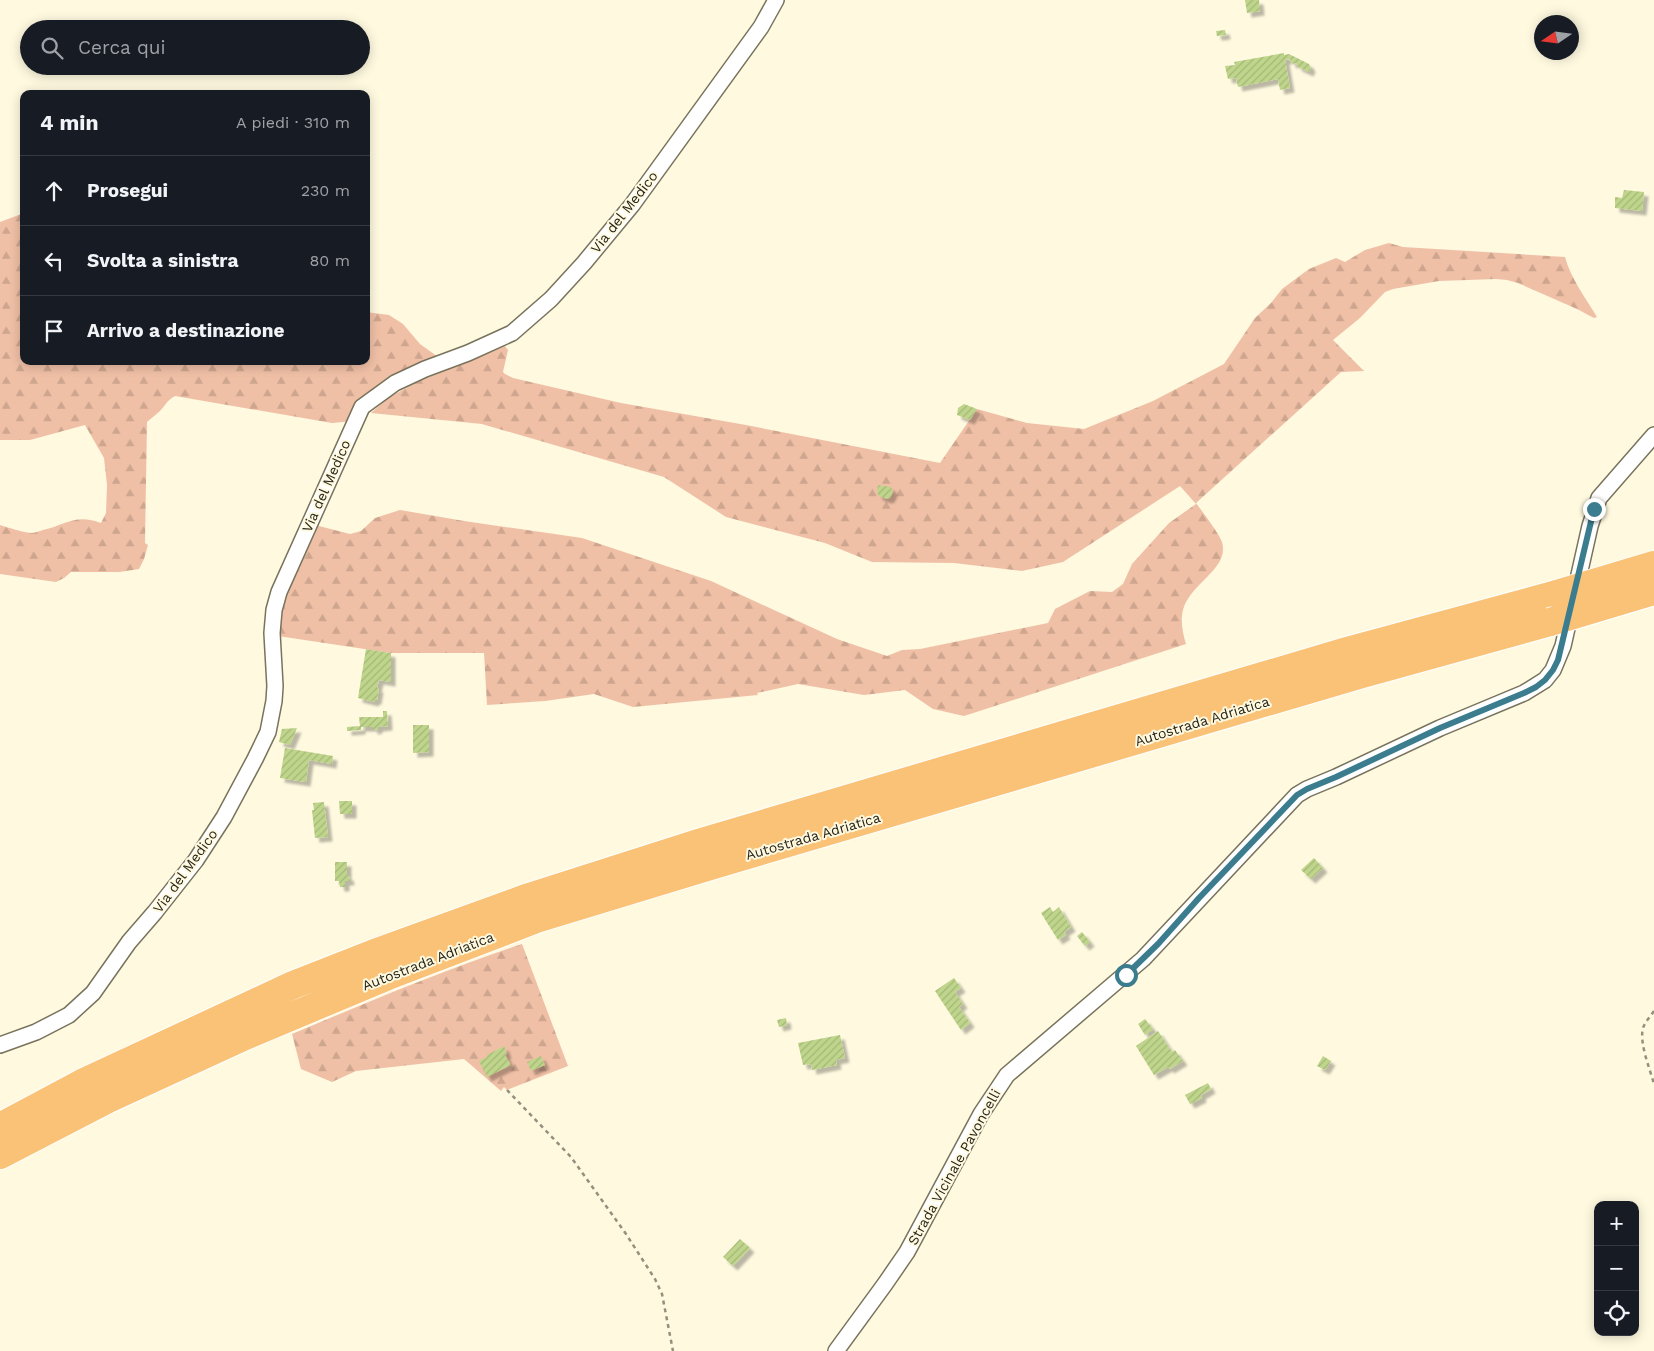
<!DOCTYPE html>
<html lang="it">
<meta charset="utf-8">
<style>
:root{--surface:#171b24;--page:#242831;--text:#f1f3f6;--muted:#9ea1a6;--line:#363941}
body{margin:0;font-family:"Work Sans",sans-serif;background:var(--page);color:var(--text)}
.controls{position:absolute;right:15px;bottom:15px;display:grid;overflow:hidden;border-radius:10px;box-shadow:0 2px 12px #0003}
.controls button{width:45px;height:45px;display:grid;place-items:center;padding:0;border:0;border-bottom:1px solid var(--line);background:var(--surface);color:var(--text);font:25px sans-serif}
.compass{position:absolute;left:1534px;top:15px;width:45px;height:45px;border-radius:50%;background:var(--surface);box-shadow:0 2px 12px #0003;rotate:257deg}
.stop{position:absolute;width:15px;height:15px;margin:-11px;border:4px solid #3b7c8e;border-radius:50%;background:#fff}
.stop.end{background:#3b7c8e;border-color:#fff;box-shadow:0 1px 5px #0008}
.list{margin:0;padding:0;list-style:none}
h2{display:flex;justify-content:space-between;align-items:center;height:65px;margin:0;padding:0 20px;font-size:21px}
h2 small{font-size:16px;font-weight:400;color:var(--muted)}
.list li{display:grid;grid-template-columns:32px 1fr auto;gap:15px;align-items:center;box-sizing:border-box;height:70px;padding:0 20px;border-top:1px solid var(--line)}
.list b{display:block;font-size:19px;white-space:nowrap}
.list em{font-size:16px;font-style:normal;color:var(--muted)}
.icon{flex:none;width:28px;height:28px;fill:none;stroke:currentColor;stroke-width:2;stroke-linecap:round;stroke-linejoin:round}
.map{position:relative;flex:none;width:1654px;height:1351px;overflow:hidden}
.search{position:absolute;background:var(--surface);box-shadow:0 2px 12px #0003;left:20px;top:20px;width:350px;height:55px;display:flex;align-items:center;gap:12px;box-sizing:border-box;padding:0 18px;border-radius:28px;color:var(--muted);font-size:19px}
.panel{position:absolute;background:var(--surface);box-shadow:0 2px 12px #0003;left:20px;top:90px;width:350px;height:275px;border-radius:10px}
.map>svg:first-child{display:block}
.forest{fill:url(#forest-firs)}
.building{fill:url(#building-hatch);filter:url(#shadow)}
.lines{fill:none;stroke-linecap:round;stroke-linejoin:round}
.street-casing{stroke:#78735c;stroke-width:18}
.highway-casing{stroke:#fff;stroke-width:30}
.path{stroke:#94907e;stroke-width:2.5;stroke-dasharray:4 4;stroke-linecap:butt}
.street{stroke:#fff;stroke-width:15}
.highway{stroke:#fac276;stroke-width:28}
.highway-bridge-casing{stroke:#fff;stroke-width:30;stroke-linecap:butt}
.highway-bridge{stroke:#fac276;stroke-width:28}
.route{stroke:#3b7c8e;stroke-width:6}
.labels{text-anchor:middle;stroke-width:4;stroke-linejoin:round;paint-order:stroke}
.street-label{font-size:14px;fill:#27251b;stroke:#fef9df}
</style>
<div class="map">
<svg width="1654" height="1351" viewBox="0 0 1654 1351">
<defs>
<pattern id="forest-firs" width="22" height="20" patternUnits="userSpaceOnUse" patternTransform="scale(1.25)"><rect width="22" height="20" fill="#f0c0a6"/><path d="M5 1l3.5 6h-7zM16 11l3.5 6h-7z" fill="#cea58e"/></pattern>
<pattern id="building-hatch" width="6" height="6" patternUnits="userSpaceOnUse" patternTransform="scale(1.25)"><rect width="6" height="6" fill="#bfd58b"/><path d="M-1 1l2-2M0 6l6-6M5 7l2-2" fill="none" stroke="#a4b777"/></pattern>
<filter id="shadow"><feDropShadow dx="4.5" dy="4.5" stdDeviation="1" flood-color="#0004"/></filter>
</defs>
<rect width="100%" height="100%" fill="#fef9df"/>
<path class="forest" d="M24,213v148h342v-49l23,3 14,9 17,20 25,18 -34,14 -57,45 -22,2 -157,-27c-10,6 -8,8 -15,15 -4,4 -9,7 -13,11l-2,121 3,2 -4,14 -5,10 -20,3h-48l-7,6 -8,4 -56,-8v-49c10,3 21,7 31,8 4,0 8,-2 12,-3 22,-5 33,-17 58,-7l5,-10 1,-28 -3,-27 -19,-33 -55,15h-30v-218z
M1389,243l14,4 162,10c5,20 21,42 32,60l-3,1 -17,-9 -59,-26 -11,-3 -11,-1 -57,2 -46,8 -8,3 -25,26 -27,22 31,31 -23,1 -145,131c6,8 24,32 26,39 8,27 -32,41 -39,68 -3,11 0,24 3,34l-222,72 -31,-7 -28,-19 -41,5 -66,-11 -41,9 1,2 -125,12 -39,-13 -49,7 -58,4 -3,-52h-93l-113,-17c0,-38 23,-77 37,-111l35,9 11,-3 14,-13 25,-8 64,11 118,17 129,43 126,58 50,17 15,-6 18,-1 128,-26 7,-14 35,-18 22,1 11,-8 9,-20 37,-41 27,-19 -16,-18 -117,76 -41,9 -68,-8 -82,-1 -47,-19 -99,-26 -62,-40 -182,-53 -111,-11 17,-15 27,-15 89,-38 4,5 -5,22 2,2 8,4 108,25 125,22 194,38 37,-54 50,14 57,6 69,-28 71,-37 31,-46 16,-15 11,-14 27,-20 27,-11 9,4 20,-12z
M522,944l46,122 -61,24 -3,-3 -3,4 -37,-32 -108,12 -24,11 -31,-13 -9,-35c76,-32 152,-64 230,-90z"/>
<path class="building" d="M1245,0h14l1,11 -13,2z
M1225,30l1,5 -9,1 -1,-5z
M1284,53v2l5,-1 20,10 2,4 -2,4 -11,-5 -2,-4 -4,1 -2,-5 -5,1 5,28 -10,2 -2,-11 -40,8 -2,-9 -8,1 -3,-13 10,-1 -1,-3z
M1624,190l20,2 -2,19 -27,-3v-11l7,1z
M964,404l13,5 -7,11 -13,-5 1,-7z
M878,485l13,2 2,5 -3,6 -3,1 -8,-3 -2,-4z
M366,649l25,4v29l-12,-2 -2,8h2l-2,12h-2l-1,2 -16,-4z
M383,711h4l1,15 -10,1v2l-5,1v-3h-12v3l-14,1v-4l13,-1 -1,-9h24z
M413,725h16v27l-16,1z
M297,728l-7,17 -11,-3 3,-13z
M285,748l48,8 -1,8 -23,-4 -3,22 -26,-4z
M339,801h13v13h-12z
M324,802l4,35 -13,1 -3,-28h2l-1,-7z
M1314,858l9,10 -12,11 -10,-9z
M335,862h12v14h2l1,5h-5v6h-5l-1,-6h-4z
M1050,907l3,5 6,-5 12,20 -7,5 2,3 -8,5 -17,-27z
M1082,932l8,10 -5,4 -8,-10z
M954,978l7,10 -6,4 8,12 -4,3 11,16 -9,7 -26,-39z
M786,1018l1,7 -8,2 -2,-7z
M1145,1019l8,10 -8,6 -7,-11z
M1158,1031l14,21 3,-2 8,11 -13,8 -2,-2 -14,8 -18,-29z
M840,1035l5,23 -9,2 1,5 -25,5 -1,-6 -8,1 -5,-22z
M504,1046l3,8 -2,1 6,10 -24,12 -8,-16 8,-4v-2z
M541,1056l4,9 -14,6 -4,-9z
M1323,1056l8,5 -6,9 -8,-4z
M1208,1083l3,6 -10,6 1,3 -12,6 -5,-9z
M740,1239l10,9 -17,18 -10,-9z"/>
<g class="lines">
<defs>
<path id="street" d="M0,1045l36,-13 33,-17 24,-22 36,-51 26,-30 41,-52 28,-43 31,-58 13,-27 6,-31 1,-15 -3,-53 2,-23 5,-18 83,-185 33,-24 30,-14 43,-16 44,-20 39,-34 33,-36 48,-58 129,-178 15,-27
M836,1351l49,-67 22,-32 74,-138 26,-39 136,-116 154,-164 10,-6 29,-12 104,-49 84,-35 21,-13 8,-10 10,-24 27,-120 9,-28 55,-63"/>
<path id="highway" d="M0,1127l82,-44 211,-98 79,-31 157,-57 169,-54 649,-192 210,-57
M0,1155l108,-56 137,-63 143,-60 151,-58 171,-52 652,-192 188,-52"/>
</defs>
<use href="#street" class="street-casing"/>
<use href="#highway" class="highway-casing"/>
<path class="path" d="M1654,1011c-4,6 -9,11 -11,17 -4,15 7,41 11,56
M507,1090l64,67 55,77 29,45 7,15 11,57"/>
<use href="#street" class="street"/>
<use href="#highway" class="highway"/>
<defs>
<path id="highway-bridge" d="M1557,594l97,-29
M1550,622l104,-31"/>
</defs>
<use href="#highway-bridge" class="highway-bridge-casing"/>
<use href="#highway-bridge" class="highway-bridge"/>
</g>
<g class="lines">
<path class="route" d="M1126,975l32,-31 41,-46 98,-103 10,-6 29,-12 104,-49 84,-35 12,-6 9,-7 8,-10 5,-10 36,-151"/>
</g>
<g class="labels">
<g class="street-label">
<text transform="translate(624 212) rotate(-52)" y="5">Via del Medico</text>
<text transform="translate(326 486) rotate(-66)" y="5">Via del Medico</text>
<text transform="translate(1202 721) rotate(-17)" y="5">Autostrada Adriatica</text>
<text transform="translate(813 836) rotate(-16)" y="5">Autostrada Adriatica</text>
<text transform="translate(185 871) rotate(-54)" y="5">Via del Medico</text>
<text transform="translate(428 961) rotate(-21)" y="5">Autostrada Adriatica</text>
<text transform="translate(954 1167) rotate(-61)" y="5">Strada Vicinale Pavoncelli</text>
</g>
</g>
</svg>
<div class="controls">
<button>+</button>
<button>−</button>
<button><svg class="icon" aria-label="locate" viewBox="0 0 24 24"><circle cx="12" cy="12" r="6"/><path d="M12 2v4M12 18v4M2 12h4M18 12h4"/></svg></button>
</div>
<svg class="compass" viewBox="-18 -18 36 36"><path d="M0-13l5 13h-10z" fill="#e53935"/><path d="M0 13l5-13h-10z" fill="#9ea1a6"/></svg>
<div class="stop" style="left:1126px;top:975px"></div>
<div class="stop end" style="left:1594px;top:509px"></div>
<div class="search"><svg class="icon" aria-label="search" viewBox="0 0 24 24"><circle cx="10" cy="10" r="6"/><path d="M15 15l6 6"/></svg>Cerca qui</div>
<section class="panel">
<h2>4 min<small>A piedi · 310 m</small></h2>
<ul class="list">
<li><svg class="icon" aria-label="ahead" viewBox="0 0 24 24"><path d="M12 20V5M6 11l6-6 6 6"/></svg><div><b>Prosegui</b></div><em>230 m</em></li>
<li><svg class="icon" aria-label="left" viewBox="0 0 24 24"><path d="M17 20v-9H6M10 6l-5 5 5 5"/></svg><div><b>Svolta a sinistra</b></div><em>80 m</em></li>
<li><svg class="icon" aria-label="arrive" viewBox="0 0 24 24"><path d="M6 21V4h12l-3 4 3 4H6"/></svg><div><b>Arrivo a destinazione</b></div></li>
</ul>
</section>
</div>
